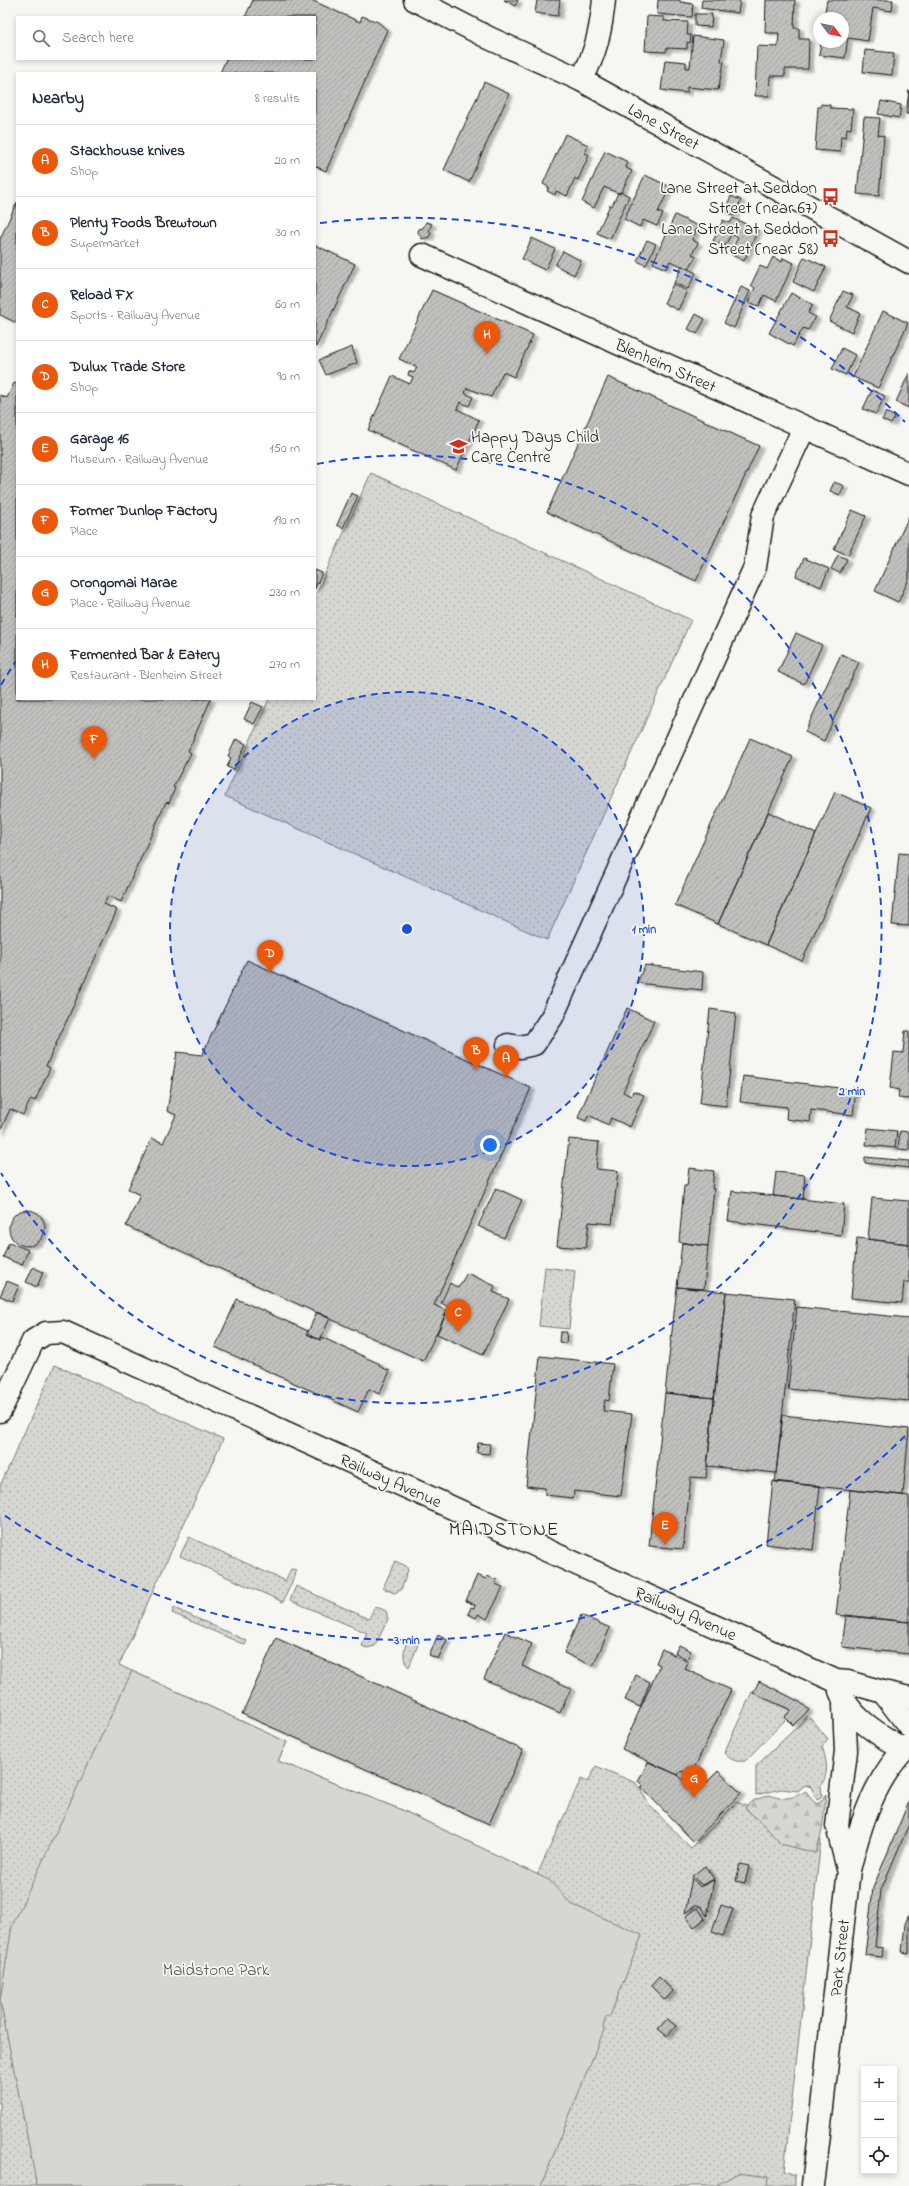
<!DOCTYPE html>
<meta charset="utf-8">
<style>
:root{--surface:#fff;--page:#f6f6f7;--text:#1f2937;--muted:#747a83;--line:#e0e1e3;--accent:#ea580c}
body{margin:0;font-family:"Indie Flower",sans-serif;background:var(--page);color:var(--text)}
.controls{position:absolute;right:12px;bottom:12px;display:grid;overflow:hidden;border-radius:0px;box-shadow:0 2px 6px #0003}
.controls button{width:36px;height:36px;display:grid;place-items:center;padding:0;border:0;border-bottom:1px solid var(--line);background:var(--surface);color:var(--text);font:20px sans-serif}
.compass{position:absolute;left:813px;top:12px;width:36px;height:36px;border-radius:50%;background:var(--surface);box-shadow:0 2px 6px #0003;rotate:122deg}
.you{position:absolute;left:490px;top:1145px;width:14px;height:14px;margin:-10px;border:3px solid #fff;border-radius:50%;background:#1a73e8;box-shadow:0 0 0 6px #1a73e833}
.badge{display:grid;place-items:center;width:26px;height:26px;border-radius:50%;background:var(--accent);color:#fff;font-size:13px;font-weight:700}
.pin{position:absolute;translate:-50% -33px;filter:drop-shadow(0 1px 2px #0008)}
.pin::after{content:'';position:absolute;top:21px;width:14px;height:12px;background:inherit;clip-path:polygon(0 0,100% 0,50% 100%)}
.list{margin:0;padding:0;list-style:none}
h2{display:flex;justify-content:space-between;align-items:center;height:52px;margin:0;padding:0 16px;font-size:17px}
h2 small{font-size:13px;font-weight:400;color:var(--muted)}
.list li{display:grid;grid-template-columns:26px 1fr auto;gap:12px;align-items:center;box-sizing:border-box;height:72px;padding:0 16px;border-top:1px solid var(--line)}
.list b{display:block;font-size:15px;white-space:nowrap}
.list p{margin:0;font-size:13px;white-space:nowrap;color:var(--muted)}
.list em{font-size:13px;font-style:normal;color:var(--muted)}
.icon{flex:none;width:22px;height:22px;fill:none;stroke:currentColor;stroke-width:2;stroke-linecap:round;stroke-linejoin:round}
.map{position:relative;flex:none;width:909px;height:2186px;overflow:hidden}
.search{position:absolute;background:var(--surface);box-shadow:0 2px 6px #0003;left:16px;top:16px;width:300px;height:44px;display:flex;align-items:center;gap:10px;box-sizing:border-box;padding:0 14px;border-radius:0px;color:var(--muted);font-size:15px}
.panel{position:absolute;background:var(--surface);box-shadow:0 2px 6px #0003;left:16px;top:72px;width:300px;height:628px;border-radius:0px}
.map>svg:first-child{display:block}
.green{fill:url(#green-dots);stroke:#797977}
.forest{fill:url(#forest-firs);stroke:#797977}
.pitch{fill:#d6d6d2;stroke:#797977}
.building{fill:url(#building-hatch);stroke:#1c1c1c;filter:url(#shadow)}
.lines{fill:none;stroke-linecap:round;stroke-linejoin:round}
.minor-casing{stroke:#1c1c1c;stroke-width:25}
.tertiary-casing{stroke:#1c1c1c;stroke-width:25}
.minor{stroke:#f6f6f2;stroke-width:22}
.tertiary{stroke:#f6f6f2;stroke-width:22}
.ring{fill:none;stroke:#1d4ed8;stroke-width:2;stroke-dasharray:7 5}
.labels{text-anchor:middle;stroke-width:3.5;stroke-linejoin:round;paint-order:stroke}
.street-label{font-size:17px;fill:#1c1c1c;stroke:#f6f6f2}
.poi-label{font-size:17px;fill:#1c1c1c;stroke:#f6f6f2;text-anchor:end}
.park-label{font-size:17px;fill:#545453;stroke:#f6f6f2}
.quarter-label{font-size:19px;letter-spacing:1px;fill:#1c1c1c;stroke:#f6f6f2}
.centre{fill:#1d4ed8;stroke:#f6f6f2;stroke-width:2}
.ring-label{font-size:12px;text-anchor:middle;font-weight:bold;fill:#1d4ed8;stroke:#f6f6f2;stroke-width:3.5;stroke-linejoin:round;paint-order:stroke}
</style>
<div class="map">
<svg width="909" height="2186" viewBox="0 0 909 2186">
<defs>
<pattern id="green-dots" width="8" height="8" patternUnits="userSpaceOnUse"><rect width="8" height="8" fill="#d6d6d2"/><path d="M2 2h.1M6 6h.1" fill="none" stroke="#b7b7b4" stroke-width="1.8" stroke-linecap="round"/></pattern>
<pattern id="forest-firs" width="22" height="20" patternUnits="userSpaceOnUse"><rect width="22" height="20" fill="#d6d6d2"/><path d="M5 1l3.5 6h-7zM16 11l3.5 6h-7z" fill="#b7b7b4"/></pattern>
<pattern id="building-hatch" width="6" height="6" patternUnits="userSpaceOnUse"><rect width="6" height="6" fill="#c0c0bd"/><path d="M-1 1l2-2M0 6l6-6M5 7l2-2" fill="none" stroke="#a4a4a2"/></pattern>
<filter id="shadow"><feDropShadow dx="4.5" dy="2.5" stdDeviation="1" flood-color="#0004"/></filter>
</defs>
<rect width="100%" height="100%" fill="#f6f6f2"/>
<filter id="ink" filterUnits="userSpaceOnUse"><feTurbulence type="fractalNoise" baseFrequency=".025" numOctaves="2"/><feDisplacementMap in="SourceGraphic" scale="8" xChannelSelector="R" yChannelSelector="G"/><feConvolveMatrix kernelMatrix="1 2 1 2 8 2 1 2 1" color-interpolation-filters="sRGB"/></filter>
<g filter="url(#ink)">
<path class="green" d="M371,473l320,147 -144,320 -322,-144 44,-97h46v-103z
M545,1267l30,4 -6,58 -30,-3z
M55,1365l168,74 -104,226 168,77 -9,19 124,49 135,65 44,-96 7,3 8,-16 40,17 15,24 40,41 46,-46 84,37 -37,332 11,4v11h-795v-700z
M189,1537l96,44 6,-12 6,1 -14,32 -103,-46z
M395,1561l11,5 2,4 -7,20 -7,3 -11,-5z
M296,1586l73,33 6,-13 11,5 2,8 -13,27 -8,2 -5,-2 5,-13 -77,-33z
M174,1608l73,33 -2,4 -73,-32z
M412,1637l8,3 -11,27c-8,-5 -5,-21 -1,-28z
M752,1692l39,18 -6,7 1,2 -41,42c-10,1 -14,-1 -21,-8z
M807,1716l8,7 13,16 -6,7c4,13 8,27 -1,39l1,12 -5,3 -6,-13 -6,-2 -7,6 -17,-2 -25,6v-29l45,-43z"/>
<path class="forest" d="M806,1791l6,9 5,4 6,-4 3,-6 -4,37 -6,22 -35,-9 -17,-19 -19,-17 7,-7 18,-6c12,6 24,3 36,-4z"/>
<path class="pitch" d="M132,1671l155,71 -9,19 124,49 147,70 22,24 71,31 -32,81 -4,1 -3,10 1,3 -63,156h-504l-37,-186 12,-74z
M738,2173l30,4 -1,9h-52z"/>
<path class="building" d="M253,0h58l49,22 2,-6 16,6 9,8 -61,141 -11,-5v-93h-95l6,-14h89v-42h-70z
M504,0h14l-3,6z
M537,0h23l-2,16 -23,-3z
M658,0h22v2l13,2 -1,13 -35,-3z
M702,0h38l-2,13 -37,-5z
M766,0h29l-1,28h5v11h10l-1,30h-23v7h-15l-1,20h-14l2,-50 21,1 1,-14h-14z
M827,0h66l-1,11 -19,-3 -5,33 -20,-3 -3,20 -26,-3 2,-13h22v-24h-19z
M695,14h17l-1,13 -16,-1z
M647,16l17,1v4l24,1 -1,13h4l-1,8 -3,-1v7l-20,-1 -1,4 -21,-1z
M693,36l31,4 -3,21 3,1 -6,28 -31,-3v6l-26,-3 4,-30 21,2v6h4z
M865,50l29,3 -2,22 -29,-3z
M484,82l25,12 -40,88 -25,-12z
M909,90v24h-3z
M881,101l20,4 -2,13 -21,-4z
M821,104l9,1v3l23,1 -2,20 -4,-1 -1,9 -5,-1 -1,16 -25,-2 3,-43h3z
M864,117l16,1 -2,17 6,1 -5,60 -22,-2z
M565,134l23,11 -3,8 4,2 -11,25 -3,-2 -8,18 -11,-5 -1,4 -8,-4 2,-4 -6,-3z
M605,151l23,11 -2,6 6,3 -12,23 -16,-7 -10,21 -12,-6z
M645,175l25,12 -12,25 5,2 -6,12 -14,-6 -3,7 -16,-8z
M621,192l8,4 -19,43 -13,-6 13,-28 2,1 6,-13z
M731,196l10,4 -7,16 -10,-4z
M17,202v121l-17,-8v-76z
M675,215l23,11 -6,14 6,3 -6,11 4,2 -7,13 -19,-8 -4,8 -13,-6z
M733,218l25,12 -14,31 -14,-7 8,-17 -7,-3 -6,12 -12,-5 10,-21 7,3z
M426,222l6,2 -3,6 2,3 -2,4 -7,2 -4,-7 1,-3 4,-1z
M532,238l23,11 -10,21 -23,-11z
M647,240l9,4 -10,21 -9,-4z
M315,245l40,19 -39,83h-1z
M563,251l18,10 -7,14 -19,-10z
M773,257l9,5 1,-4 11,5 -18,38 -12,-6 -5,11 -11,-4 7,-14 -4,-3 9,-19 7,3z
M804,257l22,10 -12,25 -21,-10z
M682,266l14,7 -8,16 -14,-6z
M673,284l14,7 -9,19 -14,-7z
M741,287l9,4 -16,37 -10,-5z
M432,290l101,45 -19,42 -11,-5 -12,25 -24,-9 -2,5 8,4 -4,9 -9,-4 -3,7 22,11 -23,50 -88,-40 24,-54 18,8 3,-7 -5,-2 1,-4 5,2 3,-6 -18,-8z
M843,291l10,4 -6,12 13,6 -8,19 -23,-11z
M791,293l22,12 -5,8 8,4 -8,13 -5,-2 -10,18 -24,-13z
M883,311l25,12 -30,65 -25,-11z
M696,314l9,5 -8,15 -9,-5z
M352,347l5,16 -31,12 -7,-15z
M842,348l13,7 -9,20 -14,-6z
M909,373v35l-13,-6z
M608,377l151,69 -63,135 -149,-69z
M14,383l3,1v315h194l-23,52 3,2 -18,34 2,1 -6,15 -3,-1 -45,100 -13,-6 -4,8 13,6 -71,156 4,2 -15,33 -4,-2 -8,16 -13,-6 -10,23v-737l7,3z
M872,390l13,6 -9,18 -13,-5z
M886,412l9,5 -4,7 -9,-4z
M834,482l10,4 -4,9 -10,-4z
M351,493l7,3 -15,32 -6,-3z
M852,510l14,6 -18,39 -14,-6z
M909,516v63l-11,23 -23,-11z
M838,555l9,4 -7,14 -9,-4z
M804,558l25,11 -8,18 -25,-11z
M315,570l7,3 -7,16z
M796,633l26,12 -18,39 -26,-12z
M841,654l18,8 -35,79 -19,-9z
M252,702l11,5 -9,17 -10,-5z
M750,738l43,19 -75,167 -43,-19z
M236,739l10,5 -12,26 -7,-3 4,-9 -3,-2z
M835,792l36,16 -69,153 -36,-16z
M768,812l48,22 -50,111 -48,-21z
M899,853l10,1v72l-17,-1z
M247,960l284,128 -97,217 13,6 -24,50 -297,-135 14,-31 -12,-6 24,-51 11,5 13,-28 -9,-4 10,-59 25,3z
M645,965l58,7 -1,18 -65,-7z
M627,1008l27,13 -31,71 8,4 2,-5 11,4 -14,32 -19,-9 -3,7 -19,-10 -3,6 -8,-3 2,-6z
M710,1009l26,4 -10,93 -26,-3z
M905,1031h4v68l-11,-1 1,-8 -9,-2 4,-36 9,1z
M743,1076l113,14 -3,25 -42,-5 -1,12 -24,-3 1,-12 -47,-5z
M868,1128l29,3 -2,17 -29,-3z
M900,1131l9,1v18l-11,-1z
M569,1139l30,3 -3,27 22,2 -6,53 -23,-2 -3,26 -29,-2z
M865,1157l44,4v7l-44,-5z
M689,1168l25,3 -2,18h2l-6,57 -29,-4 5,-56h3z
M776,1172l29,3 -2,24 -30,-3z
M496,1188l26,12 -18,38 -26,-12z
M732,1191l112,13 -3,31 -113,-14z
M872,1198l37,3v43l-41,-5z
M9 1228a18 18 0 1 1 36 0a18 18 0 1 1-36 0Z
M857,1238l52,6v38h-5l-2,21 -51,-5z
M9,1242l19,8 -6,15 -19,-8z
M682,1243l26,3 -4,43 -27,-2z
M33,1267l10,5 -6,15 -11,-5z
M467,1273l28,13 -2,6 16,7 -26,56 -46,-21 12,-27 -8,-4 9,-20 8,5z
M7,1281l12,5 -7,15 -12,-5z
M677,1287l49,5 -12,106 -49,-5z
M726,1292l69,7 -19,174 -69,-7z
M237,1299l71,32 -1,3 13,6 1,-3 59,27 -1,2 11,5 -11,23 -10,-5 -11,23 -143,-65z
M797,1307l112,11v83l-121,-12z
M317,1312l13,6 -10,22 -13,-6z
M560,1332h7l-1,11 -7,-1z
M540,1356l73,8 -4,37 -4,-1 -2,11 29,3 -11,82 -47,-5 -1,7 -28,-3v-7l-19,-2z
M665,1393l49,5 -8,80 -15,-1 -8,72 -34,-3z
M783,1415l126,14 -6,66 -128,-13z
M478,1443l12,1 -1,10 -12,-1z
M773,1481l47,5 -7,64 -47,-6z
M850,1490l59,6v126l-73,-7z
M477,1575l9,4 1,-3 10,4 -2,4 8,3 -16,32 -9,-5 -2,4 -8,-4 3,-7 3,1 1,-3 -9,-4z
M581,1615l29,13 -17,38 -29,-13z
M846,1615l63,7v32l-67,-7z
M505,1632l27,12 -10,22 49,22 -11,25 -76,-34z
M438,1635l9,5 -9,19 -9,-4z
M276,1638l247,112 -34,74 -247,-110z
M679,1645l12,6 -4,8 -12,-6z
M662,1649l26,13 -3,7 46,21 -40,85 -10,-4 -3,4 -56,-26 38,-84 -4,-2z
M636,1675l14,7 -10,25 -15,-7z
M759,1681l41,21 9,8 -16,15 -8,-8 6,-7 -38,-17z
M648,1762l30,13 18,18 22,-22 23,22 -47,49 -53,-55 2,-1 -5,-5z
M909,1801v23l-28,66 -6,57 8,1 -1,9 -17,-2 8,-67z
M740,1864l9,2 -4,17 -9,-2z
M705,1866l9,13 -12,6 -10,-9z
M692,1878l8,9 14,-7 -7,36 -5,-9 -5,-2 -12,8z
M721,1905l12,4 -10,27 -11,-4z
M698,1908l7,11 -11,8 -8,-11z
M909,1914v39l-7,-1 3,-28z
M659,1977l14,14 -8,9 -14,-14z
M667,2019l9,7 -9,10 -9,-7z"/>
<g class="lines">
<defs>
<path id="minor" d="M581,80c15,-26 20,-51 23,-80
M422,255l487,219
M508,1045l12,2 14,-3 18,-27 203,-450 8,-51 41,-88
M0,1411l33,-70 13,-8 17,-1 773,349 12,1 35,10 26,34
M840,1691c10,28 40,43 63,59"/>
<path id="tertiary" d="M415,0l74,38 92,42 328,182
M883,1692l26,6
M844,1705l2,46 -9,75 11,43
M813,2186l36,-316c11,-45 26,-93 60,-125"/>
</defs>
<use href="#minor" class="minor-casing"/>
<use href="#tertiary" class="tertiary-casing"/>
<use href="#minor" class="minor"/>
<use href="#tertiary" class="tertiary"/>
</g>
</g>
<circle cx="407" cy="929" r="237" fill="#1d4ed8" fill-opacity=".12"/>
<g class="ring">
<circle cx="407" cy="929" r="237"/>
<path d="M1 685A474 474 0 0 1 16 661M317 464A474 474 0 1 1 1 1173"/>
<path d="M905 1436A711 711 0 0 1 4 1515M320 223A711 711 0 0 1 905 422"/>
</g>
<defs>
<symbol id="bus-bare" viewBox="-9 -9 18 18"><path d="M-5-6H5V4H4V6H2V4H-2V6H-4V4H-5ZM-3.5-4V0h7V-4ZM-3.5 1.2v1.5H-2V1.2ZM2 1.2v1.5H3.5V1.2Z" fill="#c8321e" stroke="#f6f6f2" stroke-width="2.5" paint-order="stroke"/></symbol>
<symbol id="school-bare" viewBox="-9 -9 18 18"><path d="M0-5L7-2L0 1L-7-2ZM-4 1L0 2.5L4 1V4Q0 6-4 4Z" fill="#c8321e" stroke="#f6f6f2" stroke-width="2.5" paint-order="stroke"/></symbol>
</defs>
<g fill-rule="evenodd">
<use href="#bus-bare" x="818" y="184" width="25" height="25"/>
<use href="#bus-bare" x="818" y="226" width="25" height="25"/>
<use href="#school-bare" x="446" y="434" width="25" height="25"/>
</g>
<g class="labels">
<g class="street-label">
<text transform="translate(664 126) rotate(29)" y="6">Lane Street</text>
<text transform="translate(666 365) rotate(24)" y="6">Blenheim Street</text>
<text transform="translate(391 1480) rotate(24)" y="6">Railway Avenue</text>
<text transform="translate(686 1613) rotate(24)" y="6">Railway Avenue</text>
<text transform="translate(839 1958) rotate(-84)" y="6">Park Street</text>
</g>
<g class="poi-label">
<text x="817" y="193">Lane Street at Seddon<tspan x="817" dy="20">Street (near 67)</tspan></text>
<text x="818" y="234">Lane Street at Seddon<tspan x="818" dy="20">Street (near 58)</tspan></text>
<text x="471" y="442" text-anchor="start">Happy Days Child<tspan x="471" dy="20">Care Centre</tspan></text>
</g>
<g class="park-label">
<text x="216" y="1975">Maidstone Park</text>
</g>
<g class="quarter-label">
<text x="504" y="1535">MAIDSTONE</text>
</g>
</g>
<circle cx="407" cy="929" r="6" class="centre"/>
<g class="ring-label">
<text x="644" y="933">1 min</text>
<text x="852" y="1095">2 min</text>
<text x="407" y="1644">3 min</text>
</g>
</svg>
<div class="controls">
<button>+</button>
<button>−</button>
<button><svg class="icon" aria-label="locate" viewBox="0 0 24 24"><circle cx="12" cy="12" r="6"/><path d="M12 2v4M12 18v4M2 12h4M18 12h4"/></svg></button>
</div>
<svg class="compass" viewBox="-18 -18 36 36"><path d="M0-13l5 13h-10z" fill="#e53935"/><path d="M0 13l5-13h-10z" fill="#747a83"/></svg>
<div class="you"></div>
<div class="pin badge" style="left:506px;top:1078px">A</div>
<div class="pin badge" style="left:476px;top:1070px">B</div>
<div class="pin badge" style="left:458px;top:1332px">C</div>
<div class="pin badge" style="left:270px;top:973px">D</div>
<div class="pin badge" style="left:665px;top:1545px">E</div>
<div class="pin badge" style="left:94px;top:759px">F</div>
<div class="pin badge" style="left:694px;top:1798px">G</div>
<div class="pin badge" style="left:487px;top:354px">H</div>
<div class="search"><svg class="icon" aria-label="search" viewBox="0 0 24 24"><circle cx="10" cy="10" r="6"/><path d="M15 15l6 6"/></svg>Search here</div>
<section class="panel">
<h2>Nearby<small>8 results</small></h2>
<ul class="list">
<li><span class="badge">A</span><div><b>Stackhouse knives</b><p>Shop</p></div><em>20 m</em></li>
<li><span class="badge">B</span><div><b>Plenty Foods Brewtown</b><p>Supermarket</p></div><em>30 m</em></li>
<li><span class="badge">C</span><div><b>Reload FX</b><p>Sports · Railway Avenue</p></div><em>60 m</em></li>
<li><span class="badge">D</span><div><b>Dulux Trade Store</b><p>Shop</p></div><em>90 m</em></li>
<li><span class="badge">E</span><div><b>Garage 16</b><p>Museum · Railway Avenue</p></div><em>150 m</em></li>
<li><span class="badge">F</span><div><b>Former Dunlop Factory</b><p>Place</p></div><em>190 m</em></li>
<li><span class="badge">G</span><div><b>Orongomai Marae</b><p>Place · Railway Avenue</p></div><em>230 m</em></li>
<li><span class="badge">H</span><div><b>Fermented Bar &amp; Eatery</b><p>Restaurant · Blenheim Street</p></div><em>270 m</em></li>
</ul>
</section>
</div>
